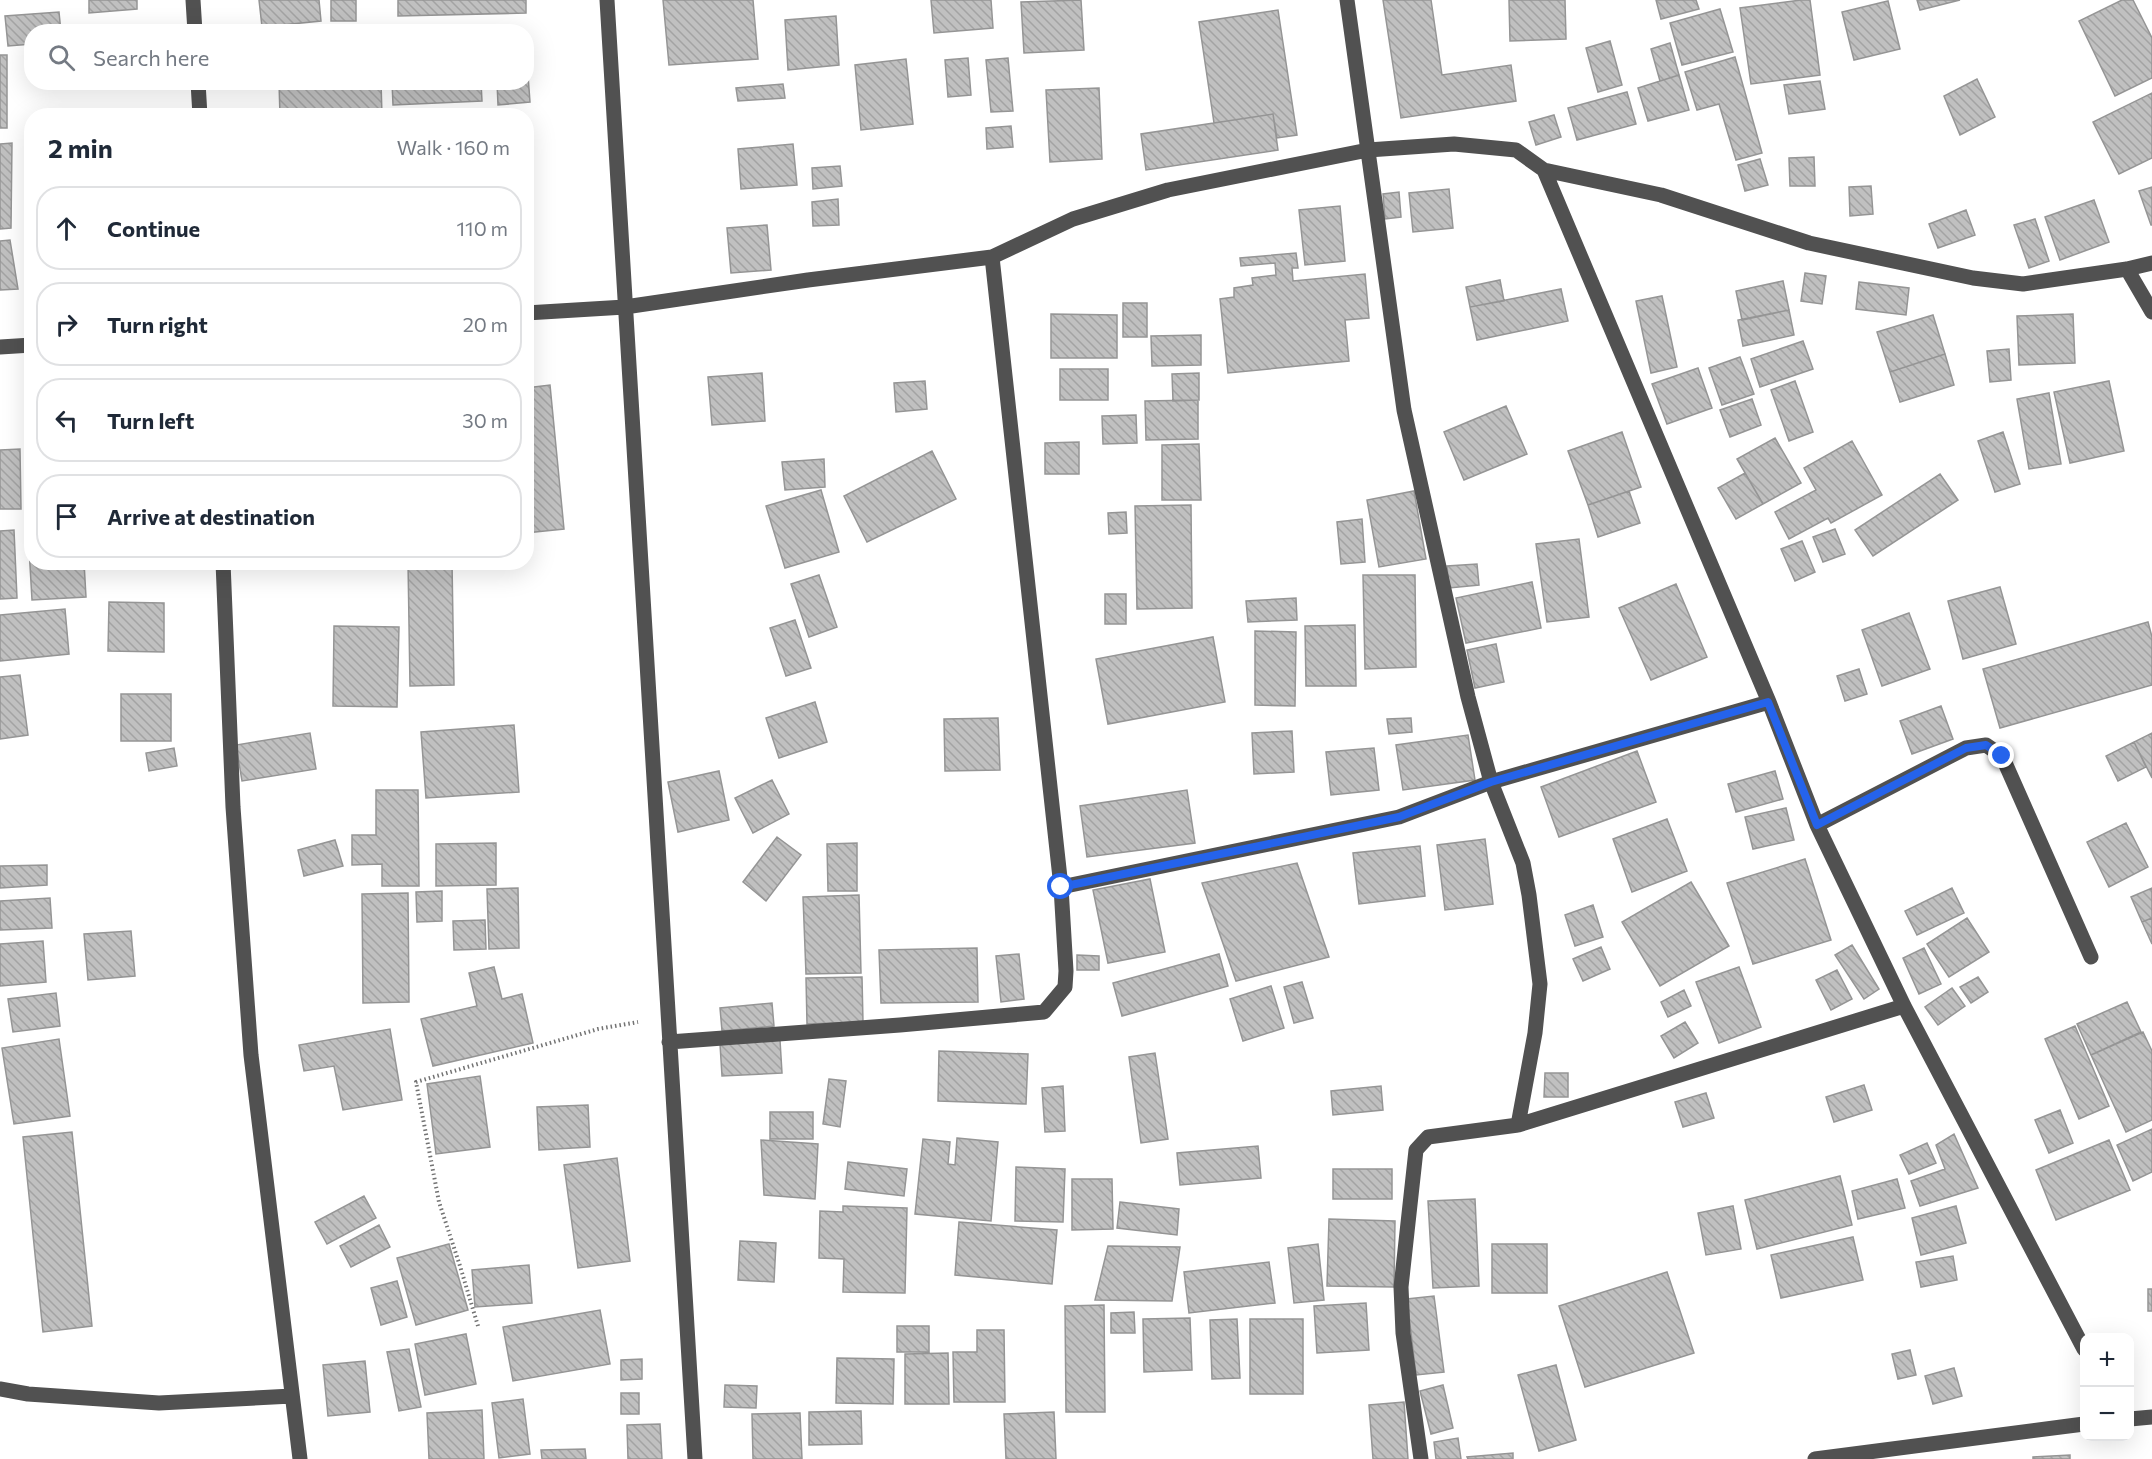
<!DOCTYPE html>
<meta charset="utf-8">
<style>
:root{--surface:#fff;--page:#f2f2f3;--text:#1f2937;--muted:#747a83;--line:#e0e1e3}
body{margin:0;font-family:Commissioner,sans-serif;background:var(--page);color:var(--text)}
.controls{position:absolute;right:18px;bottom:18px;display:grid;overflow:hidden;border-radius:12px;box-shadow:0 6px 24px #0002}
.controls button{width:54px;height:54px;display:grid;place-items:center;padding:0;border:0;border-bottom:2px solid var(--line);background:var(--surface);color:var(--text);font:30px sans-serif}
.stop{position:absolute;width:18px;height:18px;margin:-14px;border:4px solid #2563eb;border-radius:50%;background:#fff}
.stop.end{background:#2563eb;border-color:#fff;box-shadow:0 2px 6px #0008}
.list{margin:0;padding:0;list-style:none}
h2{display:flex;justify-content:space-between;align-items:center;height:78px;margin:0;padding:0 24px;font-size:26px}
h2 small{font-size:20px;font-weight:400;color:var(--muted)}
.list li{display:grid;grid-template-columns:39px 1fr auto;gap:18px;align-items:center;box-sizing:border-box;height:84px;margin:0 12px 12px;padding:0 12px;border:2px solid var(--line);border-radius:24px}
.list b{display:block;font-size:22px;white-space:nowrap}
.list em{font-size:20px;font-style:normal;color:var(--muted)}
.icon{flex:none;width:33px;height:33px;fill:none;stroke:currentColor;stroke-width:2;stroke-linecap:round;stroke-linejoin:round}
.map{position:relative;flex:none;width:2152px;height:1459px;overflow:hidden}
.search{position:absolute;background:var(--surface);box-shadow:0 6px 24px #0002;left:24px;top:24px;width:510px;height:66px;display:flex;align-items:center;gap:15px;box-sizing:border-box;padding:0 21px;border-radius:24px;color:var(--muted);font-size:22px}
.panel{position:absolute;background:var(--surface);box-shadow:0 6px 24px #0002;left:24px;top:108px;width:510px;height:462px;border-radius:24px}
.map>svg:first-child{display:block}
.building{fill:url(#building-back-hatch);stroke:#959595;stroke-width:1.5}
.lines{fill:none;stroke-linecap:round;stroke-linejoin:round}
.path{stroke:#737373;stroke-width:4;stroke-dasharray:1.5 3;stroke-linecap:butt}
.minor{stroke:#515151;stroke-width:15}
.route{stroke:#2563eb;stroke-width:8}
</style>
<div class="map">
<svg width="2152" height="1459" viewBox="0 0 2152 1459">
<defs>
<pattern id="building-back-hatch" width="6" height="6" patternUnits="userSpaceOnUse" patternTransform="scale(1.5)"><rect width="6" height="6" fill="#c0c0c0"/><path d="M-1 5l2 2M0 0l6 6M5-1l2 2" fill="none" stroke="#a3a3a3"/></pattern>
</defs>
<rect width="100%" height="100%" fill="#fff"/>
<path class="building" d="M89,0h48v9l-48,4z
M259,0h60l2,21 -59,6z
M331,0h25v21h-25z
M398,0h128v13l-128,3z
M663,0h90l5,59 -89,6z
M931,0h60l2,28 -59,5z
M1081,0l3,50 -60,3 -3,-51z
M1383,0h48l11,75 69,-10 5,36 -115,17z
M1509,0h56l1,39 -56,2z
M1656,0h40l3,9 -38,10z
M1801,0h9l10,75 -69,9 -11,-76z
M1917,0h43l-40,10z
M2122,0h11l19,38v40l-37,18 -36,-75z
M1888,1l12,48 -46,11 -12,-48z
M1720,9l13,43 -51,13 -12,-42z
M1278,10l19,125 -20,3 -4,-24 -59,9 -15,-101z
M59,12l2,20h-29v12l-24,2 -3,-30z
M836,16l3,49 -51,5 -3,-50z
M1610,41l12,44 -24,7 -12,-44z
M1670,43l9,32 -19,6 -9,-32z
M0,55h7v73h-7z
M1735,57l27,96 -26,7 -17,-56 -22,6 -12,-38z
M968,58l3,37 -23,2 -3,-37z
M1008,58l5,53 -22,1 -5,-52z
M906,59l7,65 -52,6 -6,-65z
M528,75l2,27 -32,3 -1,-23h29z
M1679,75l10,35 -41,11 -10,-33z
M1977,79l18,38 -35,18 -16,-39z
M1820,81l5,28 -36,5 -5,-29z
M279,82h102l1,33 -102,1z
M392,82h89l1,19 -89,4z
M783,84l2,14 -47,3 -2,-13z
M1099,88l3,71 -52,3 -4,-72z
M1627,92l9,32 -59,16 -9,-32z
M2152,93v65l-33,16 -26,-52z
M1273,114l5,36 -132,20 -5,-36z
M1554,115l7,22 -25,8 -7,-23z
M1011,126l2,21 -26,2 -1,-21z
M12,143l-1,85 -11,1v-85z
M793,144l4,41 -56,4 -3,-40z
M1814,157l1,29h-25l-1,-28z
M1760,159l8,26 -23,6 -7,-26z
M840,166l2,20 -29,3 -1,-21z
M1871,186l2,28 -23,2 -1,-29z
M2152,187v38h-1l-12,-34z
M1449,189l4,39 -40,4 -4,-39z
M1399,192l2,25 -16,2 -2,-25z
M838,199l1,26 -26,1 -1,-24z
M2094,200l15,42 -49,18 -15,-43z
M1340,206l5,55 -40,4 -6,-55z
M1966,210l9,25 -37,13 -9,-24z
M2035,219l14,42 -20,7 -15,-43z
M767,225l4,45 -40,3 -4,-45z
M10,240l8,49 -18,1v-49z
M1296,253l2,15h-6l1,13 72,-7 4,44 -24,2 4,41 -121,12 -8,-74 14,-2v-9l19,-3 -1,-7 24,-3 -1,-12 -34,3 -1,-8z
M1805,273l21,3 -4,28 -21,-3z
M1500,280l4,21 -34,6 -4,-20z
M1783,281l6,29 -47,10 -6,-29z
M1859,282l50,6 -3,27 -50,-6z
M1561,289l7,32 -91,19 -7,-33z
M1662,296l15,71 -26,6 -15,-72z
M1123,303h24v34h-24z
M1789,310l5,25 -51,11 -5,-26z
M1051,314l66,1v43h-66z
M2073,314l2,49 -56,2 -2,-49z
M1933,315l12,39 -55,18 -13,-40z
M1201,335v30l-49,1 -1,-30z
M1803,341l10,28 -53,18 -9,-28z
M2009,349l2,31 -21,2 -3,-31z
M1945,354l9,31 -54,17 -10,-30z
M1740,357l14,37 -32,11 -13,-37z
M1698,368l14,40 -45,16 -15,-40z
M1060,369h48v31h-48z
M762,373l3,48 -53,4 -4,-48z
M1199,373v27l-26,1 -1,-27z
M925,381l2,28 -31,3 -2,-29z
M1795,381l18,51 -24,9 -18,-51z
M2109,381l15,70 -54,12 -16,-71z
M550,385l14,144 -38,4v-145z
M2049,393l12,71 -32,5 -12,-70z
M1752,399l9,26 -31,12 -10,-27z
M1198,400v39l-52,1 -1,-39z
M1506,406l21,48 -63,26 -20,-48z
M1136,415l1,28 -34,1 -1,-28z
M1622,432l19,55 -53,18 -20,-54z
M2003,432l17,52 -25,8 -17,-51z
M25,434h7v33h-5z
M1775,438l26,45 -38,21 -26,-45z
M1852,441l30,54 -51,28 -3,-5 -39,21 -14,-27 41,-22 -12,-22z
M1079,442v32h-34v-31z
M1199,444l2,56h-39v-55z
M20,449l1,60h-21v-59z
M932,451l24,48 -89,43 -23,-46z
M824,459l1,28 -40,3 -3,-28z
M1745,473l18,31 -27,15 -18,-31z
M1940,474l18,26 -85,56 -18,-26z
M821,490l18,62 -54,16 -19,-62z
M1414,491l12,68 -47,8 -12,-67z
M1629,491l11,32 -42,14 -10,-32z
M1191,505l1,103 -55,1 -2,-103z
M1126,512l1,21 -18,1 -1,-21z
M1362,519l3,43 -24,2 -4,-42z
M1835,529l10,25 -22,8 -10,-25z
M14,530l3,68 -17,1v-68z
M1579,539l10,78 -42,5 -11,-78z
M1802,541l13,31 -20,9 -14,-32z
M29,548h3v14h52l2,35 -54,3z
M408,562h44l2,123 -44,1z
M1477,564l2,21 -30,3 -2,-22z
M819,575l18,52 -28,10 -18,-53z
M1363,575h52l1,92 -51,2z
M1532,582l9,46 -75,15 -10,-45z
M1676,584l31,73 -56,23 -32,-72z
M2000,587l16,57 -53,15 -15,-58z
M1105,594h21v30h-21z
M1296,598l1,22 -49,2 -2,-21z
M109,602l55,1v49l-56,-1z
M65,609l4,45 -69,7v-46z
M1909,613l21,56 -48,17 -20,-56z
M795,620l16,48 -25,8 -16,-48z
M2148,622l4,15v48l-152,43 -17,-59z
M1355,625l1,61h-50l-1,-60z
M334,626l65,1 -2,80 -64,-1z
M1255,631l41,1 -1,74 -40,-1z
M1213,637l12,65 -117,22 -12,-65z
M1496,644l8,38 -29,6 -8,-38z
M1859,669l8,25 -22,7 -8,-25z
M20,675l8,60 -28,4v-62z
M121,694h50v47h-50z
M815,702l12,40 -48,16 -13,-40z
M1941,706l12,33 -41,15 -12,-33z
M998,718l2,52 -55,1 -1,-52z
M1411,718l1,14 -23,2 -2,-15z
M514,725l5,67 -93,6 -5,-66z
M1292,731l2,41 -40,2 -2,-41z
M310,733l6,36 -74,12 -6,-36z
M2152,733v45l-18,-36z
M1468,735l7,45 -72,10 -7,-45z
M2134,742l12,25 -28,14 -12,-25z
M174,748l3,18 -28,5 -3,-18z
M1374,748l5,42 -48,5 -5,-43z
M1637,751l19,51 -97,35 -18,-50z
M719,771l10,49 -51,12 -10,-50z
M1775,771l8,28 -47,13 -8,-28z
M772,780l17,34 -36,19 -18,-35z
M376,790h42l1,96h-37v-22l-30,1v-30h24z
M1187,790l8,53 -108,14 -7,-51z
M1786,808l8,32 -41,9 -8,-32z
M1667,819l20,52 -55,21 -19,-53z
M2126,823l22,44 -39,20 -22,-45z
M777,837l24,18 -35,46 -23,-19z
M1485,839l8,65 -48,6 -8,-65z
M335,840l8,26 -39,10 -6,-26z
M496,843v42l-60,1v-42z
M857,843v48h-29l-1,-47z
M1420,846l5,50 -66,8 -6,-51z
M1805,859l26,81 -78,24 -26,-81z
M1297,863l32,94 -93,24 -34,-98z
M47,865v20l-47,3v-22z
M1150,879l15,73 -57,11 -15,-73z
M1691,882l38,64 -69,40 -38,-64z
M518,888l1,60 -30,1 -2,-60z
M1952,888l12,25 -47,22 -12,-24z
M2152,888v30l-10,4 -11,-25z
M442,891v30l-25,1 -1,-30z
M408,893l1,109 -46,1 -1,-109z
M859,895l2,78 -55,1 -3,-77z
M50,898l2,30 -52,2v-29z
M1593,905l10,32 -28,9 -10,-31z
M1967,918l22,34 -40,25 -22,-33z
M2152,918v26l-10,-22z
M485,920l1,29 -32,1 -1,-29z
M131,931l4,45 -47,4 -4,-46z
M43,941l3,41 -46,4v-42z
M1852,945l27,44 -15,10 -29,-44z
M1601,947l9,22 -27,12 -10,-22z
M977,948l1,54 -97,1 -2,-53z
M1924,948l17,36 -22,10 -16,-36z
M1019,954l5,45 -23,3 -5,-46z
M1219,954l9,32 -106,30 -9,-33z
M1077,955l22,1v14h-22z
M494,967l8,32 20,-5 11,49 -100,23 -12,-47 56,-13 -8,-33z
M1739,967l22,60 -42,16 -23,-61z
M1837,970l15,29 -21,11 -15,-30z
M862,977l1,45 -56,2 -1,-46z
M1978,977l10,15 -17,11 -11,-16z
M1302,982l11,36 -19,5 -10,-36z
M1271,986l13,42 -41,13 -13,-42z
M1952,988l13,18 -27,19 -13,-18z
M1684,990l7,16 -23,11 -7,-15z
M56,993l4,33 -47,6 -5,-33z
M2127,1002l14,30 -50,23 -14,-31z
M772,1003l2,23 -52,5 -2,-23z
M1685,1022l13,21 -24,15 -13,-22z
M2075,1026l34,80 -30,13 -34,-80z
M390,1029l12,71 -59,10 -9,-44 -30,5 -5,-26z
M2143,1032l9,19v69l-26,12 -35,-77z
M59,1039l11,77 -56,8 -12,-76z
M780,1040l2,33 -60,3 -2,-32z
M939,1051l89,3 -2,50 -88,-3z
M1155,1053l13,86 -27,4 -12,-86z
M1545,1073h23v24h-24z
M480,1076l10,71 -54,7 -9,-70z
M829,1079l17,2 -6,46 -17,-3z
M1864,1085l8,25 -38,12 -8,-25z
M1063,1086l2,45 -20,1 -3,-44z
M1381,1086l2,24 -50,5 -2,-24z
M1706,1093l8,25 -31,9 -8,-25z
M588,1105l2,42 -51,3 -2,-43z
M2060,1110l13,33 -24,10 -14,-33z
M770,1112h43v27h-43z
M2152,1129v43l-19,9 -16,-36z
M72,1132l20,194 -49,6 -20,-195z
M1954,1134l24,54 -58,18 -9,-25 34,-12 -9,-24z
M957,1138l41,4 -7,79 -76,-7 8,-75 27,3 -2,22 7,1z
M761,1140l57,4 -3,55 -51,-4z
M2109,1140l21,50 -74,30 -20,-50z
M1927,1143l9,20 -27,11 -9,-19z
M1258,1146l3,32 -81,7 -3,-32z
M617,1158l13,103 -52,7 -14,-103z
M848,1162l59,7 -3,27 -59,-7z
M1016,1167l49,2 -2,53 -48,-1z
M1333,1169h59v30h-59z
M1840,1176l12,49 -95,24 -12,-49z
M1072,1179h40l1,50 -41,1z
M1897,1179l8,29 -47,11 -6,-28z
M364,1196l12,22 -49,26 -12,-22z
M1475,1199l4,87 -46,2 -5,-87z
M1120,1202l59,7 -2,26 -60,-7z
M843,1206l64,2 -2,85 -62,-1 1,-33 -25,-1 1,-47 23,1z
M1733,1206l8,43 -35,6 -8,-42z
M1956,1206l10,37 -45,12 -9,-37z
M1329,1219l66,2 -1,66 -67,-1z
M959,1222l98,8 -5,54 -97,-9z
M379,1225l11,22 -39,20 -11,-21z
M1853,1237l10,43 -82,18 -10,-43z
M740,1241l36,2 -2,39 -36,-2z
M449,1244l19,66 -52,15 -19,-67z
M1318,1244l6,56 -30,3 -6,-55z
M1492,1244h55v49h-55z
M1108,1246l72,1 -8,54 -77,-1z
M1953,1256l4,24 -36,7 -5,-25z
M1269,1262l6,41 -86,10 -5,-41z
M529,1265l3,38 -57,4 -3,-37z
M1667,1272l27,81 -109,34 -26,-81z
M397,1281l10,36 -26,8 -10,-37z
M2148,1289h4v22h-4z
M1434,1296l10,76 -28,3 -9,-76z
M1366,1303l3,47 -52,3 -3,-47z
M1104,1305l1,107h-39l-1,-106z
M600,1310l10,54 -97,17 -10,-54z
M1134,1312l1,21h-24v-20z
M1190,1318l2,52 -48,2 -1,-53z
M1237,1319l3,59 -28,1 -2,-59z
M1250,1319h53v75h-53z
M897,1326h32v26h-32z
M977,1330h27l1,72h-51l-1,-50h24z
M466,1334l10,50 -51,11 -10,-51z
M409,1349l12,58 -22,4 -12,-59z
M1910,1350l6,25 -18,4 -6,-25z
M948,1353l1,51h-44v-50z
M837,1358l57,1 -1,45 -57,-1z
M642,1359v20l-21,1v-20z
M365,1361l5,51 -42,4 -5,-51z
M1556,1365l20,75 -37,11 -21,-76z
M1954,1368l8,28 -29,8 -8,-28z
M725,1385l32,1 -1,22 -32,-1z
M1443,1385l10,43 -22,6 -11,-43z
M621,1393h18v21h-18z
M523,1399l7,55 -31,4 -7,-55z
M1404,1402l4,57h-35l-4,-54z
M482,1410l2,49h-55l-2,-46z
M861,1411l1,33 -53,1v-33z
M1054,1412l2,47h-50l-2,-45z
M800,1413l2,46h-49l-1,-45z
M660,1424l2,35h-34l-1,-34z
M1458,1438l3,21h-25l-2,-17z
M585,1449l1,10h-44l-1,-9z
M1513,1453v6h-45l-1,-2z
M2070,1455v4h-37v-2z"/>
<g class="lines">
<path class="path" d="M478,1326l-18,-60 -21,-64 -23,-120 182,-53 40,-7"/>
<path class="minor" d="M193,0l2,32
M607,0l88,1459
M1347,0l57,410 64,287 23,85 32,81 6,32 11,89 -5,49 -17,92
M198,82l2,34
M1544,170l225,532 48,123 87,181 180,343
M2127,269l25,43
M526,313l99,-6 183,-27 184,-23 81,-38 95,-29 200,-40 86,-6 62,6 28,20 117,25 148,48 164,35 50,6 104,-15 25,-6
M0,347l32,-2
M223,562l10,245 18,248 49,404
M1817,825l149,-77 20,-3 16,11 89,201
M1061,887l338,-70 92,-35 278,-80
M669,1042l231,-17 144,-13 21,-25 1,-16 -5,-84 -69,-630
M0,1389l28,5 131,9 133,-7
M2130,1419l22,-2
M1421,1459l-18,-126 -2,-46 15,-137 12,-13 90,-12 386,-119
M1815,1459l269,-35"/>
</g>
<g class="lines">
<path class="route" d="M1061,887l338,-70 92,-35 277,-80 49,123 149,-77 20,-3 16,11"/>
</g>
</svg>
<div class="controls">
<button>+</button>
<button>−</button>
</div>
<div class="stop" style="left:1061px;top:887px"></div>
<div class="stop end" style="left:2002px;top:756px"></div>
<div class="search"><svg class="icon" aria-label="search" viewBox="0 0 24 24"><circle cx="10" cy="10" r="6"/><path d="M15 15l6 6"/></svg>Search here</div>
<section class="panel">
<h2>2 min<small>Walk · 160 m</small></h2>
<ul class="list">
<li><svg class="icon" aria-label="ahead" viewBox="0 0 24 24"><path d="M12 20V5M6 11l6-6 6 6"/></svg><div><b>Continue</b></div><em>110 m</em></li>
<li><svg class="icon" aria-label="right" viewBox="0 0 24 24"><path d="M7 20v-9h11M14 6l5 5-5 5"/></svg><div><b>Turn right</b></div><em>20 m</em></li>
<li><svg class="icon" aria-label="left" viewBox="0 0 24 24"><path d="M17 20v-9H6M10 6l-5 5 5 5"/></svg><div><b>Turn left</b></div><em>30 m</em></li>
<li><svg class="icon" aria-label="arrive" viewBox="0 0 24 24"><path d="M6 21V4h12l-3 4 3 4H6"/></svg><div><b>Arrive at destination</b></div></li>
</ul>
</section>
</div>
